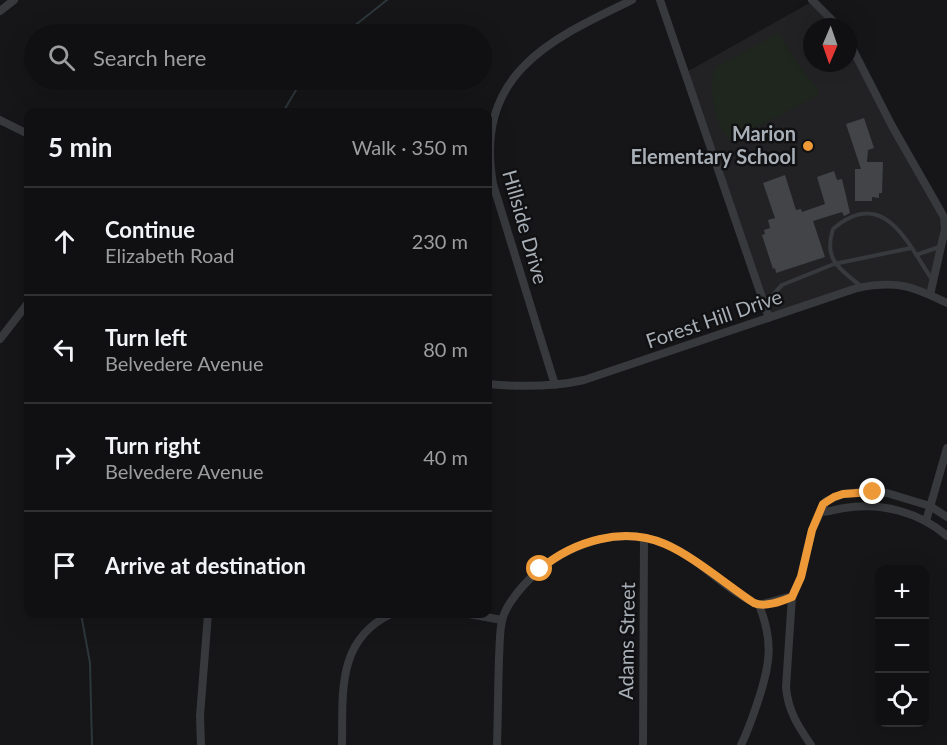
<!DOCTYPE html>
<meta charset="utf-8">
<style>
:root{--surface:#101012;--page:#1e1e20;--text:#f1f3f6;--muted:#9c9d9f;--line:#303032}
body{margin:0;font-family:Lato,sans-serif;background:var(--page);color:var(--text)}
.controls{position:absolute;right:18px;bottom:18px;display:grid;overflow:hidden;border-radius:12px;box-shadow:0 6px 24px #0002}
.controls button{width:54px;height:54px;display:grid;place-items:center;padding:0;border:0;border-bottom:2px solid var(--line);background:var(--surface);color:var(--text);font:30px sans-serif}
.compass{position:absolute;left:803px;top:18px;width:54px;height:54px;border-radius:50%;background:var(--surface);box-shadow:0 6px 24px #0002;rotate:182deg}
.stop{position:absolute;width:18px;height:18px;margin:-14px;border:4px solid #ee9937;border-radius:50%;background:#fff}
.stop.end{background:#ee9937;border-color:#fff;box-shadow:0 2px 6px #0008}
.list{margin:0;padding:0;list-style:none}
h2{display:flex;justify-content:space-between;align-items:center;height:78px;margin:0;padding:0 24px;font-size:26px}
h2 small{font-size:20px;font-weight:400;color:var(--muted)}
.list li{display:grid;grid-template-columns:39px 1fr auto;gap:18px;align-items:center;box-sizing:border-box;height:108px;padding:0 24px;border-top:2px solid var(--line)}
.list b{display:block;font-size:22px;white-space:nowrap}
.list p{margin:0;font-size:20px;white-space:nowrap;color:var(--muted)}
.list em{font-size:20px;font-style:normal;color:var(--muted)}
.icon{flex:none;width:33px;height:33px;fill:none;stroke:currentColor;stroke-width:2;stroke-linecap:round;stroke-linejoin:round}
.map{position:relative;flex:none;width:947px;height:745px;overflow:hidden}
.search{position:absolute;background:var(--surface);box-shadow:0 6px 24px #0002;left:24px;top:24px;width:468px;height:66px;display:flex;align-items:center;gap:15px;box-sizing:border-box;padding:0 21px;border-radius:33px;color:var(--muted);font-size:22px}
.panel{position:absolute;background:var(--surface);box-shadow:0 6px 24px #0002;left:24px;top:108px;width:468px;height:510px;border-radius:12px}
.map>svg:first-child{display:block}
.built{fill:#222225}
.green{fill:#1e261e}
.lines{fill:none;stroke-linecap:round;stroke-linejoin:round}
.stream{stroke:#2c373b;stroke-width:2}
.building{fill:#424448}
.service{stroke:#37393d;stroke-width:4}
.minor{stroke:#37393d;stroke-width:8}
.route{stroke:#ee9937;stroke-width:8}
.poi-dot{fill:#ee9937;stroke:#111113;stroke-width:2}
.labels{text-anchor:middle;stroke-width:5;stroke-linejoin:round;paint-order:stroke}
.poi-label{font-size:20px;font-weight:bold;fill:#a8afb7;stroke:#111113;text-anchor:end}
.street-label{font-size:20px;fill:#a8afb7;stroke:#111113}
</style>
<div class="map">
<svg width="947" height="745" viewBox="0 0 947 745">
<rect width="100%" height="100%" fill="#161618"/>
<path class="built" d="M813,1l26,26h-27v36h36v-23l96,177 -14,78 -55,-11 -106,34 -84,-245z"/>
<path class="green" d="M779,33l20,32 18,23 2,7 -84,43 -7,1c-12,-13 -22,-56 -12,-72z"/>
<g class="lines">
<path class="stream" d="M344,34l43,-34
M283,112l19,-32
M81,614l9,49 2,82"/>
</g>
<path class="building" d="M864,118l10,30 -6,2 -1,12h16l-1,31h-3v5l-7,-1v4h-17v-32h6l-15,-45z
M834,171l3,9 5,-1 8,34 -6,3 -2,-4 -29,9 12,36 -49,16 -1,-5 -2,1 -11,-34 3,-1 -1,-4 6,-2 -2,-8 7,-2 -12,-35 22,-8 11,35 5,-1 1,3 23,-8 -8,-27z"/>
<g class="lines">
<path class="service" d="M916,255l23,-8
M862,287c-22,-18 -39,-27 -29,-58 51,-44 75,15 100,52
M764,304l18,-19 52,-21 77,-16"/>
<path class="minor" d="M660,0l109,318
M812,0l27,27
M0,11l14,-11
M848,40l44,86 52,91 1,12 -15,66
M0,120l28,14
M0,339l28,-36
M488,384c32,3 65,3 96,-4l273,-92c40,-8 55,-2 90,15
M555,385l-62,-201c-19,-110 56,-144 139,-184
M821,512c8,0 15,-3 23,-4 37,-6 75,4 103,28
M926,521l21,-73
M469,614l33,6
M201,745l-1,-29 8,-102
M342,745c1,-51 -6,-105 49,-131
M497,745c1,-29 1,-58 2,-87 1,-14 0,-28 4,-41 4,-12 12,-22 20,-31 34,-38 89,-62 140,-43 36,14 61,47 96,62l33,-9
M643,745l1,-207
M741,745c7,-14 12,-29 17,-44 12,-36 16,-59 1,-96
M811,745c-13,-19 -23,-34 -25,-58l6,-91 9,-19 11,-47 14,-29 17,-7 18,-2 26,1 43,13 17,11"/>
</g>
<g class="lines">
<path class="route" d="M540,569c34,-28 83,-43 125,-25 28,12 62,41 89,59 11,5 28,-2 38,-6l9,-20 11,-47 11,-26 11,-7 9,-3 30,-2"/>
</g>
<circle class="poi-dot" cx="808" cy="146" r="6"/>
<g class="labels">
<g class="poi-label">
<text x="796" y="141">Marion<tspan x="796" dy="23">Elementary School</tspan></text>
</g>
<g class="street-label">
<text transform="translate(525 227) rotate(74)" y="7">Hillside Drive</text>
<text transform="translate(714 319) rotate(-19)" y="7">Forest Hill Drive</text>
<text transform="translate(627 641) rotate(-89)" y="7">Adams Street</text>
</g>
</g>
</svg>
<div class="controls">
<button>+</button>
<button>−</button>
<button><svg class="icon" aria-label="locate" viewBox="0 0 24 24"><circle cx="12" cy="12" r="6"/><path d="M12 2v4M12 18v4M2 12h4M18 12h4"/></svg></button>
</div>
<svg class="compass" viewBox="-18 -18 36 36"><path d="M0-13l5 13h-10z" fill="#e53935"/><path d="M0 13l5-13h-10z" fill="#9c9d9f"/></svg>
<div class="stop" style="left:540px;top:569px"></div>
<div class="stop end" style="left:873px;top:492px"></div>
<div class="search"><svg class="icon" aria-label="search" viewBox="0 0 24 24"><circle cx="10" cy="10" r="6"/><path d="M15 15l6 6"/></svg>Search here</div>
<section class="panel">
<h2>5 min<small>Walk · 350 m</small></h2>
<ul class="list">
<li><svg class="icon" aria-label="ahead" viewBox="0 0 24 24"><path d="M12 20V5M6 11l6-6 6 6"/></svg><div><b>Continue</b><p>Elizabeth Road</p></div><em>230 m</em></li>
<li><svg class="icon" aria-label="left" viewBox="0 0 24 24"><path d="M17 20v-9H6M10 6l-5 5 5 5"/></svg><div><b>Turn left</b><p>Belvedere Avenue</p></div><em>80 m</em></li>
<li><svg class="icon" aria-label="right" viewBox="0 0 24 24"><path d="M7 20v-9h11M14 6l5 5-5 5"/></svg><div><b>Turn right</b><p>Belvedere Avenue</p></div><em>40 m</em></li>
<li><svg class="icon" aria-label="arrive" viewBox="0 0 24 24"><path d="M6 21V4h12l-3 4 3 4H6"/></svg><div><b>Arrive at destination</b></div></li>
</ul>
</section>
</div>
